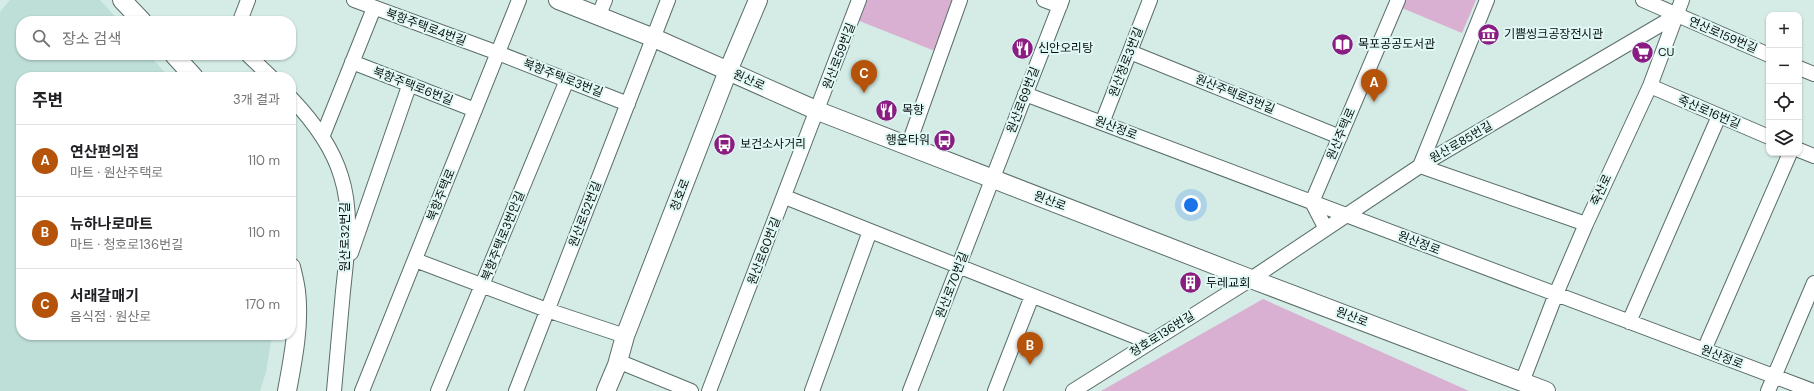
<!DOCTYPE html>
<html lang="ko">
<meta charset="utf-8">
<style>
:root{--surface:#fff;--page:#f6f6f6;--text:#202124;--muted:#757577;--line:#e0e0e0;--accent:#b45309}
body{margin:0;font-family:"DM Sans","Noto Sans KR",sans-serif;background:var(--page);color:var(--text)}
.controls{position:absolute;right:12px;top:12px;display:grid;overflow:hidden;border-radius:8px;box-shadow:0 1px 3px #0004}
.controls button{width:36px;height:36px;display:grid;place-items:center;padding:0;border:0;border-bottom:1px solid var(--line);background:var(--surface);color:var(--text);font:20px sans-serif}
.you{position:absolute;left:1191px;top:205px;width:14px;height:14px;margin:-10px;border:3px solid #fff;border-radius:50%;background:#1a73e8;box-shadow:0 0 0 6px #1a73e833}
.badge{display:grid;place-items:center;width:26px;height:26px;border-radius:50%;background:var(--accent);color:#fff;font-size:13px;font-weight:700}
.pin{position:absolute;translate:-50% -33px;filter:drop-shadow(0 1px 2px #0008)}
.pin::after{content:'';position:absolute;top:21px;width:14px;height:12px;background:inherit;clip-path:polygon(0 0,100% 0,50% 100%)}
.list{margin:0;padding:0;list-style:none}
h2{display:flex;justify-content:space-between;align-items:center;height:52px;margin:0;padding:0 16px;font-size:17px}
h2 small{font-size:13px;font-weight:400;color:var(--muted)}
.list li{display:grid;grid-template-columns:26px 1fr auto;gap:12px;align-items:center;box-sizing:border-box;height:72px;padding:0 16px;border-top:1px solid var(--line)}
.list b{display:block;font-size:15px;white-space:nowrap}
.list p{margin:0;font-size:13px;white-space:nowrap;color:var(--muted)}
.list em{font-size:13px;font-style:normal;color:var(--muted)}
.icon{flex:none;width:22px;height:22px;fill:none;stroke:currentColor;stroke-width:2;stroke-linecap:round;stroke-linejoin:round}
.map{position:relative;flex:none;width:1814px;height:391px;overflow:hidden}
.search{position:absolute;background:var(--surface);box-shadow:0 1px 3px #0004;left:16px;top:16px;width:280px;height:44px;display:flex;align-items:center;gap:10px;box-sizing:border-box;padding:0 14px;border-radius:16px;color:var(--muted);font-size:15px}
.panel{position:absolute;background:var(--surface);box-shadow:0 1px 3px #0004;left:16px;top:72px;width:280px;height:268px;border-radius:16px}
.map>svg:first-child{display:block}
.built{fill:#beded8}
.green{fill:#d9b0d2}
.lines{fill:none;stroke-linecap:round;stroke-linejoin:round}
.minor-casing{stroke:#596d69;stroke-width:16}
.tertiary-casing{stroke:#596d69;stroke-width:20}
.minor{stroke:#fff;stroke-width:14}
.tertiary{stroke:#fff;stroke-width:18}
.labels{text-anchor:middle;stroke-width:4;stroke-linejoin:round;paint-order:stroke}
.street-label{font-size:12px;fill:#08100f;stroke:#e1f8f4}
.poi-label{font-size:12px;fill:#08100f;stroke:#e1f8f4;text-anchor:start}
</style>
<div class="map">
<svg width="1814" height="391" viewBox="0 0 1814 391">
<rect width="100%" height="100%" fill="#d4ebe6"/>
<path class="built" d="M10,0h90l19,21h-98v34h128l20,22h-148v258h251l-6,37 -6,19h-260v-379z"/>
<path class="green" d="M865,0h90l-20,51 -78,-31z
M1406,0h70l-14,33 -60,-25z
M1263,299l206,92h-368z"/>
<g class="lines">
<defs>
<path id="minor" d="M354,0l144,53 130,51
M1044,0l16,6
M1487,0l-67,166 166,58
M1643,0l126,55
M598,17l7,-17
M240,21l8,-21
M1130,52l210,85
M248,55l23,22
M352,62l123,48
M1799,68l15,6
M1650,86l119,51
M1025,94l788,297
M291,98c22,23 41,48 50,78 12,37 6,77 2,115 -3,33 -6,67 -9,100
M1102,123l48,-123
M323,135l51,-127
M908,146l52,-146
M1799,150l15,6
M785,197l364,145
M1312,202l86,-202
M1312,202l14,27
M351,253l58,-167
M415,260l132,50 78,26
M1629,322l90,-206
M1704,350l86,-197
M617,365l8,-1 66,27
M1522,382l34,-88 30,-70 64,-138 32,-86
M362,391l157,-391
M438,391l129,-311
M516,391l152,-391
M709,391l150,-391
M812,391l58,-160
M910,391l152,-391
M995,391l37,-95
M1073,391l178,-112 169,-113 257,-151
M1768,391l46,-108"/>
<path id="tertiary" d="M122,0l20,21
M558,0l96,38 164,73 433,168 295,112
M174,55l20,22
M287,391c6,-32 13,-67 9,-100 -1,-8 -3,-16 -5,-24
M606,391l11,-26 8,-29 103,-265 30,-71"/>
</defs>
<use href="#minor" class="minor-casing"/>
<use href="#tertiary" class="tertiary-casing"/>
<use href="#minor" class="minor"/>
<use href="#tertiary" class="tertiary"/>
</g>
<defs>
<symbol id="museum-disc" viewBox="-11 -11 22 22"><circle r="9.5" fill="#8a1d82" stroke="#e1f8f4"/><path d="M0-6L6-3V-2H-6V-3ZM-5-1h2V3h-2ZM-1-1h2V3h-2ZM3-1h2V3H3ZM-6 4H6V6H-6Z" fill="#fff"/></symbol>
<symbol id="library-disc" viewBox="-11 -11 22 22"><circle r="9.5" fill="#8a1d82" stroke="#e1f8f4"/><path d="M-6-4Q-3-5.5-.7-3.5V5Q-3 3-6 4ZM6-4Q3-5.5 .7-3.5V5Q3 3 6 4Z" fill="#fff"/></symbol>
<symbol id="restaurant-disc" viewBox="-11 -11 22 22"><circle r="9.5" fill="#8a1d82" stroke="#e1f8f4"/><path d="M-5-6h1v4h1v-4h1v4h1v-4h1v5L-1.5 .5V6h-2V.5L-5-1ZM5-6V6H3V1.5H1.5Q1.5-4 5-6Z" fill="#fff"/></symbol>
<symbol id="supermarket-disc" viewBox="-11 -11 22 22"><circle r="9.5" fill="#8a1d82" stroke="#e1f8f4"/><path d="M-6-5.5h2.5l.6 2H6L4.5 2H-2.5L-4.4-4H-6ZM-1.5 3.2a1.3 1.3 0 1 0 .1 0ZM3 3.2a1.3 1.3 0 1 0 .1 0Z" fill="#fff"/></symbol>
<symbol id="bus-disc" viewBox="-11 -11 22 22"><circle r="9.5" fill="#8a1d82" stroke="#e1f8f4"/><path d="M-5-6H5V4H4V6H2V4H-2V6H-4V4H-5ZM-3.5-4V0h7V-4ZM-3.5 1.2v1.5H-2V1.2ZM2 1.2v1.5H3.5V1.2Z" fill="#fff"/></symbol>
<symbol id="building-disc" viewBox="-11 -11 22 22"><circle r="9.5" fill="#8a1d82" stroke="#e1f8f4"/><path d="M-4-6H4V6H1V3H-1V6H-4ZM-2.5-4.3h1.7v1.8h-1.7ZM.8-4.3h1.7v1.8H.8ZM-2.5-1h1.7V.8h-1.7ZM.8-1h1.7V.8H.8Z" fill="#fff"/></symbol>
</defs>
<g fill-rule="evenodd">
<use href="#museum-disc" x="1476" y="22" width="25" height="25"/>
<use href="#library-disc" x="1330" y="32" width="25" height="25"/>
<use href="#restaurant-disc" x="1010" y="36" width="25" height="25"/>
<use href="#supermarket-disc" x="1630" y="40" width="25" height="25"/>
<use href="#restaurant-disc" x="874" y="98" width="25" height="25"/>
<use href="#bus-disc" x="932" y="128" width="25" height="25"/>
<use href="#bus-disc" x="712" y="132" width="25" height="25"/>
<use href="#building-disc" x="1178" y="270" width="25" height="25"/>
</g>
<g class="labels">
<g class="street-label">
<text transform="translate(426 27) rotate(20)" y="4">북항주택로4번길</text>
<text transform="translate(1723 35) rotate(23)" y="4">연산로159번길</text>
<text transform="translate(839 56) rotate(-69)" y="4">원산로59번길</text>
<text transform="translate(1126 62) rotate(-69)" y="4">원산정로3번길</text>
<text transform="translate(563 78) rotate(21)" y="4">북항주택로3번길</text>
<text transform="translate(749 80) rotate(24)" y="4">원산로</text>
<text transform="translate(413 86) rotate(21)" y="4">북항주택로6번길</text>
<text transform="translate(1235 94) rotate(22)" y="4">원산주택로3번길</text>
<text transform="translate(1023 100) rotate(-69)" y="4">원산로69번길</text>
<text transform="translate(1709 112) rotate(23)" y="4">죽산로16번길</text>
<text transform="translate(1116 128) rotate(21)" y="4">원산정로</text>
<text transform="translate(1341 134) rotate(-67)" y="4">원산주택로</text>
<text transform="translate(1461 142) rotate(-30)" y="4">원산로85번길</text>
<text transform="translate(1601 190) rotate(-65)" y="4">죽산로</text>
<text transform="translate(441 195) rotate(-68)" y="4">북항주택로</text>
<text transform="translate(680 195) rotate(-69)" y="4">청호로</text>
<text transform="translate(1050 201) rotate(21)" y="4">원산로</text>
<text transform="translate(585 214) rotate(-69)" y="4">원산로52번길</text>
<text transform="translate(503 236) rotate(-68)" y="4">북항주택로3번안길</text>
<text transform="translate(345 237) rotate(-90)" y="4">원산로32번길</text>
<text transform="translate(1419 243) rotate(21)" y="4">원산정로</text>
<text transform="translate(764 251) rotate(-69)" y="4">원산로60번길</text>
<text transform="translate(952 285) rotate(-69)" y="4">원산로70번길</text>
<text transform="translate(1352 317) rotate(21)" y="4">원산로</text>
<text transform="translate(1162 334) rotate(-32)" y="4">청호로136번길</text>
<text transform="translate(1722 357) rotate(21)" y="4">원산정로</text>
</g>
<g class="poi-label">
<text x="1504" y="38">기쁨씽크공장전시관</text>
<text x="1358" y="48">목포공공도서관</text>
<text x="1038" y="52">신안오리탕</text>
<text x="1658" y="56">CU</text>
<text x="902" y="114">목향</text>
<text x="930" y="144" text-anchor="end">행운타워</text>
<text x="740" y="148">보건소사거리</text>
<text x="1206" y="287">두레교회</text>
</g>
</g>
</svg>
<div class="controls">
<button>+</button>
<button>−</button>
<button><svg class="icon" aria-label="locate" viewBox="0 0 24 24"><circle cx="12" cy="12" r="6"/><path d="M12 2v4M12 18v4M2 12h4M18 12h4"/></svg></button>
<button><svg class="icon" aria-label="layers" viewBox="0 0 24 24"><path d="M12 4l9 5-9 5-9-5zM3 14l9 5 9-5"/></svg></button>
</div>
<div class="you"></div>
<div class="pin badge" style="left:1374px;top:102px">A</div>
<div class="pin badge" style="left:1030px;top:365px">B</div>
<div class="pin badge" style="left:864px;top:93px">C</div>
<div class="search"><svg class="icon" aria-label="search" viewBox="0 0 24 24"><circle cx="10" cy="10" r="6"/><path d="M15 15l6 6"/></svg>장소 검색</div>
<section class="panel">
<h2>주변<small>3개 결과</small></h2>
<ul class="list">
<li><span class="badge">A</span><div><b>연산편의점</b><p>마트 · 원산주택로</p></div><em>110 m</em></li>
<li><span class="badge">B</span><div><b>뉴하나로마트</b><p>마트 · 청호로136번길</p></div><em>110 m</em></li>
<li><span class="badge">C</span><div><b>서래갈매기</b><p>음식점 · 원산로</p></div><em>170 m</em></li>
</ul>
</section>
</div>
